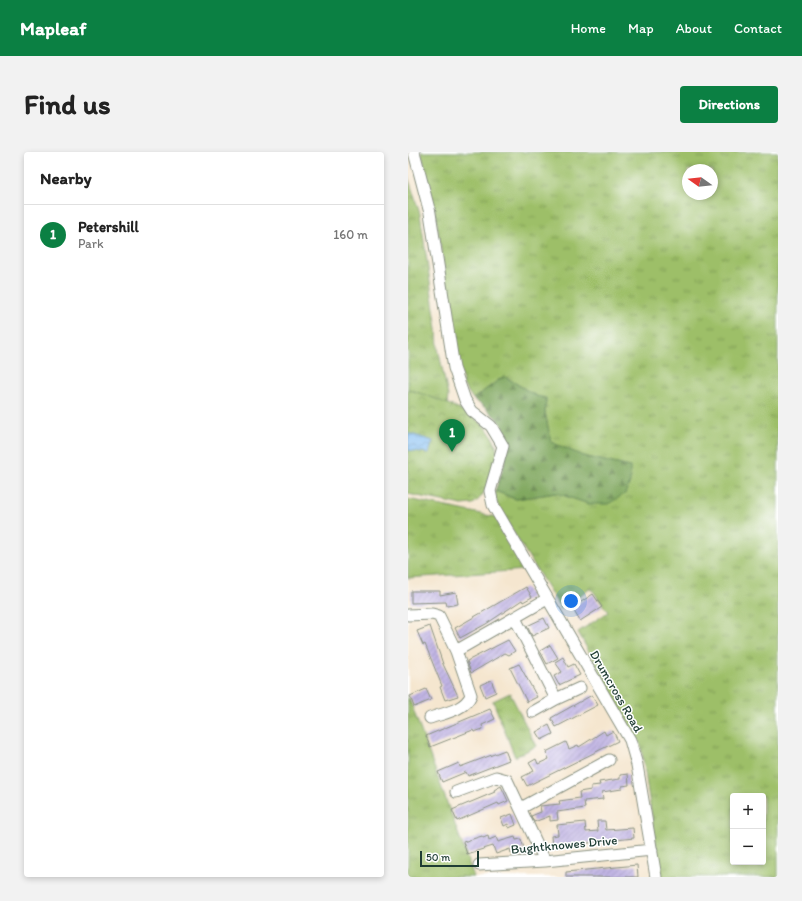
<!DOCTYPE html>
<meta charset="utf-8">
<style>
:root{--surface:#fff;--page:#f2f2f2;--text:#222;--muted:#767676;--line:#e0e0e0;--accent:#0b8043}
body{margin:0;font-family:Itim,sans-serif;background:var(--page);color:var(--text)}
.controls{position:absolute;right:12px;bottom:12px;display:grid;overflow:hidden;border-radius:4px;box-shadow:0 2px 6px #0003}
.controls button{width:36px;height:36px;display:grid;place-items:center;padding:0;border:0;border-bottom:1px solid var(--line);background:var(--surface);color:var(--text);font:20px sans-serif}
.compass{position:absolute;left:274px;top:12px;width:36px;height:36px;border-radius:50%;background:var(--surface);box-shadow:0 2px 6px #0003;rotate:285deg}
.scale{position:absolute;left:12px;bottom:10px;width:59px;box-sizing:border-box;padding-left:4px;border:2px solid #1f3d34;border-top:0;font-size:11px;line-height:14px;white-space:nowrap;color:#1f3d34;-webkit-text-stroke:3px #fff;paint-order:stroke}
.you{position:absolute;left:163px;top:449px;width:14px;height:14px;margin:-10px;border:3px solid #fff;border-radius:50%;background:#1a73e8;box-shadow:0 0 0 6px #1a73e833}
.badge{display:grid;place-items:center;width:26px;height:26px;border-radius:50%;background:var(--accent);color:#fff;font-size:13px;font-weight:700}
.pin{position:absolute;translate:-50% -33px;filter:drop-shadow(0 1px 2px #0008)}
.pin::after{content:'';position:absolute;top:21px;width:14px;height:12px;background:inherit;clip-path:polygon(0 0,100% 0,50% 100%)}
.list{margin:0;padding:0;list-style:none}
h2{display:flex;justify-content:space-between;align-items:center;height:52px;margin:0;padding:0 16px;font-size:17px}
h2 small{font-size:13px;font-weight:400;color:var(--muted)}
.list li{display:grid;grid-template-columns:26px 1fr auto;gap:12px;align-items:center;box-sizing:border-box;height:60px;padding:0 16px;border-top:1px solid var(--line)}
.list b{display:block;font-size:15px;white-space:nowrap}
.list p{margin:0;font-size:13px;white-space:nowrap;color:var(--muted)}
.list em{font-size:13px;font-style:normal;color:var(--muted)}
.map{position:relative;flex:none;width:370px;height:725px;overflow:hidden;border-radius:4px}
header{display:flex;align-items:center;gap:24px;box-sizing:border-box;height:56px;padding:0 20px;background:var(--accent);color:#fff}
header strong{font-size:19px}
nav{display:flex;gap:22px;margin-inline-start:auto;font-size:14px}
.intro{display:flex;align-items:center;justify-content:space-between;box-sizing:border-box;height:96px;padding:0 24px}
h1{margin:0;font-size:28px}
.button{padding:10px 18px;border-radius:4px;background:var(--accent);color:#fff;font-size:14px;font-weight:700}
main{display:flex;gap:24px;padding:0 24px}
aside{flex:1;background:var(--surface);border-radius:4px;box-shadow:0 2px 6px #0003}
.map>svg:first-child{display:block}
.grass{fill:url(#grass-tufts);stroke:#5e7e4e;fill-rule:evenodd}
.forest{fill:url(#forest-firs);stroke:#4e7248}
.park{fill:url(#park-crowns);stroke:#5e7e4e}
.water{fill:url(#water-waves);stroke:#4f7c92}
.building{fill:url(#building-hatch)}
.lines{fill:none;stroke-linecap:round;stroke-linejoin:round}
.minor-casing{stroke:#8a9282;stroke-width:13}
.minor{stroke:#fff;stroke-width:11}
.labels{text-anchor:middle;stroke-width:3;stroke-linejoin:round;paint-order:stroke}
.street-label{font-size:13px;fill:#1f3d34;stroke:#fff}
</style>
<header>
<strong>Mapleaf</strong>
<nav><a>Home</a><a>Map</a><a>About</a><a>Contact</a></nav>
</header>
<div class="intro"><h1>Find us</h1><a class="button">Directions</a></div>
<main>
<aside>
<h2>Nearby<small></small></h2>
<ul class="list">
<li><span class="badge">1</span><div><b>Petershill</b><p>Park</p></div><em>160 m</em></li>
</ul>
</aside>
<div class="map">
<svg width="370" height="725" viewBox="0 0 370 725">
<defs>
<pattern id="grass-tufts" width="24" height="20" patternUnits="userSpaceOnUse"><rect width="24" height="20" fill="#9dbf68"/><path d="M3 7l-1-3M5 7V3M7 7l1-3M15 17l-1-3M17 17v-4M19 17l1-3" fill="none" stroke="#7f9c56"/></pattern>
<pattern id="forest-firs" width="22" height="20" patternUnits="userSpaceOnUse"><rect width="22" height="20" fill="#7ea65c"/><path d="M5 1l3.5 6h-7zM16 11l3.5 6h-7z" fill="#67884d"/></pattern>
<pattern id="park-crowns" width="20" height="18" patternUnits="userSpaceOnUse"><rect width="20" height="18" fill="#9dbf68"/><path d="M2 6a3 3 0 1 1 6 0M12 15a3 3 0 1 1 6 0" fill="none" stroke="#7f9c56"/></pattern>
<pattern id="water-waves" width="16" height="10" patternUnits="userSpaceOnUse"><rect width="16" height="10" fill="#7fbbf1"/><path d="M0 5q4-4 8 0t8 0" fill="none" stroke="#6799c4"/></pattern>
<pattern id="building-hatch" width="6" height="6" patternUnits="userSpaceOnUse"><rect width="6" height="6" fill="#c0b3e3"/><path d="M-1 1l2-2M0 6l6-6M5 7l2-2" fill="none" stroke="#9b93b9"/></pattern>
</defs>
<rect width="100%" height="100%" fill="#fff"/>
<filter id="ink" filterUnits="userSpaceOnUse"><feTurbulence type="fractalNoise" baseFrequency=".025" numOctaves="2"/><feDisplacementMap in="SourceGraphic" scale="8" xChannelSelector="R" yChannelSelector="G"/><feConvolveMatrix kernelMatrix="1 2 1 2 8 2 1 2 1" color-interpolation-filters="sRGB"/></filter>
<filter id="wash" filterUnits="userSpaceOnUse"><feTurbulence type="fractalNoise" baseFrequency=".012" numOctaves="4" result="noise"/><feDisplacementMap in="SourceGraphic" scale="16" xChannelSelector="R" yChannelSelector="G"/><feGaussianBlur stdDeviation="0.9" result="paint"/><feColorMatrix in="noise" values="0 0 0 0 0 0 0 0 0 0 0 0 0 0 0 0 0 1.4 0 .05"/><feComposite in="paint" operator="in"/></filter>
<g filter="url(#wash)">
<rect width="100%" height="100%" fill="#f5e6cf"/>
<path class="grass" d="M13,0h357v725h-117l-20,-131 -63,-114 30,-20 -17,-24 -30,21 -60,-97 -5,-11 -1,-10 21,8 40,-6 33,11 41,-37 -47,-11 -32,-14 -6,-30 1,-13 -10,-3 -32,-20 -31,23 -9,-13 -5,-21 -24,-154zM280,18h24v24h-24zM325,644h30v66h-30z
M0,25l12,37 17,115 1,19 10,48 -1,8 -39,-15z
M0,347l88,18 30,53 -118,8z
M102,541l26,53 -21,11 -22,-56z
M0,543l66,182h-66z"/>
<path class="forest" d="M96,224l32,20 10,2 -1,14 6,30 32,14 47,11v15l-5,12 -17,10h-19l-33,-11 -40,6 -21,-8c16,-44 23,-62 -22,-92z"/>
<path class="park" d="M0,237c29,11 90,27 89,67 0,5 -3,11 -5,15 -4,12 -7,26 -19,33l-11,1 -54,-11z"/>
<path class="water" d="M0,281l25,8 -4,12 -21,-3z"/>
<g id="blocks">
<path class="building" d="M118,435l6,10 -9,5 -1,-2 -36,24 -26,14 -5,-10z
M3,439h29v4l16,-3 2,12 -11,2 -1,-4 -35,1z
M185,442l9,13 -22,14 -8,-13z
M136,466l5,10 -17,8 -5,-10z
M22,474l13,38 15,32 -13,4 -5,-13 2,-1 -17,-42 -2,1 -6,-14z
M100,488l7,11 -6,4 -4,-2 -34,20 -4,-12z
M142,493l8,13 -11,6 -7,-13z
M155,505l5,10 6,-3 6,11 -21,10 -5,-9 8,-4 -7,-10z
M111,512l18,33 -10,5 -17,-34z
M83,528l5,12 -11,5 -5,-12z
M18,537l5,11 -17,7 -4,-11z
M184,543l6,10 -42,22 -5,-9z
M82,557l5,10 -13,6 1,4 -9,3 -1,-2 -43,17 -4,-11z
M141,573l4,9 -12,6 -5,-8z
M196,579l2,4 7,-4 5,10 -91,45 -5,-9 12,-6 -5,-8 7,-4 2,5 11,-5 -3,-7 20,-10 3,7 9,-4 1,2z
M97,598l4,10 -41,16 -2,-4 -24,10 -4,-10 21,-9 1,4z
M220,622l1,11 -7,1v3l-20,3 1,7 -19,2 1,7 -28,4 1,8 -8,1v-5l-16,6 -3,-6 10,-4 -1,-6 20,-2 -1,-3 21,-3 -1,-6 12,-2v-4l9,-1 -1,-3 21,-3v-4z
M93,634l7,15 -9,4 -1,-2 -41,18 -5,-11 43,-18 -1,-2z
M104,662l4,11 -7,3 -1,-4 -4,2 -3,-8z
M189,669h8l1,9 27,-2 1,10 -82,9 -1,-11 7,-1 -1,-10 28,-3 1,10 12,-1z
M74,684l1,2 5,-2 1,4 7,-3 2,5 17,-5 1,3 5,-1 3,9 -13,5 -1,-4 -14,5 -3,-8 -26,8 -4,-12z
M229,713l1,12h-72v-5z"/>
</g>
</g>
<g filter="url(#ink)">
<use href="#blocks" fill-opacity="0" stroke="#8a9282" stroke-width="1"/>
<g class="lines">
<defs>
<path id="minor" d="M6,0l16,61 24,155 11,32 7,11 19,15 12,20 -13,45 3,14 137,235 7,25 19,112
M0,463l24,-1 7,2 17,35 15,44c-6,15 -27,18 -41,23
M107,466l41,81
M48,499l91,-52
M125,560l23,-13 24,-11
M48,640l40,-15 11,3 38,81
M113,656l88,-48
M71,713l66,-4 107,-11"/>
</defs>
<use href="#minor" class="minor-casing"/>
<use href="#minor" class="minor"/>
</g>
</g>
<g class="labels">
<g class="street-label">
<text transform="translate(209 539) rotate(60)" y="5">Drumcross Road</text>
<text transform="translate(156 692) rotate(-5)" y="5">Bughtknowes Drive</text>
</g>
</g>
</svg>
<div class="controls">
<button>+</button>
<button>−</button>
</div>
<svg class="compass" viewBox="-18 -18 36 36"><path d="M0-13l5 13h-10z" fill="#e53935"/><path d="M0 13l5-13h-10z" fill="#767676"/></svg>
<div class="scale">50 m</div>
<div class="you"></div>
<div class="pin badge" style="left:44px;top:300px">1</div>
</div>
</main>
